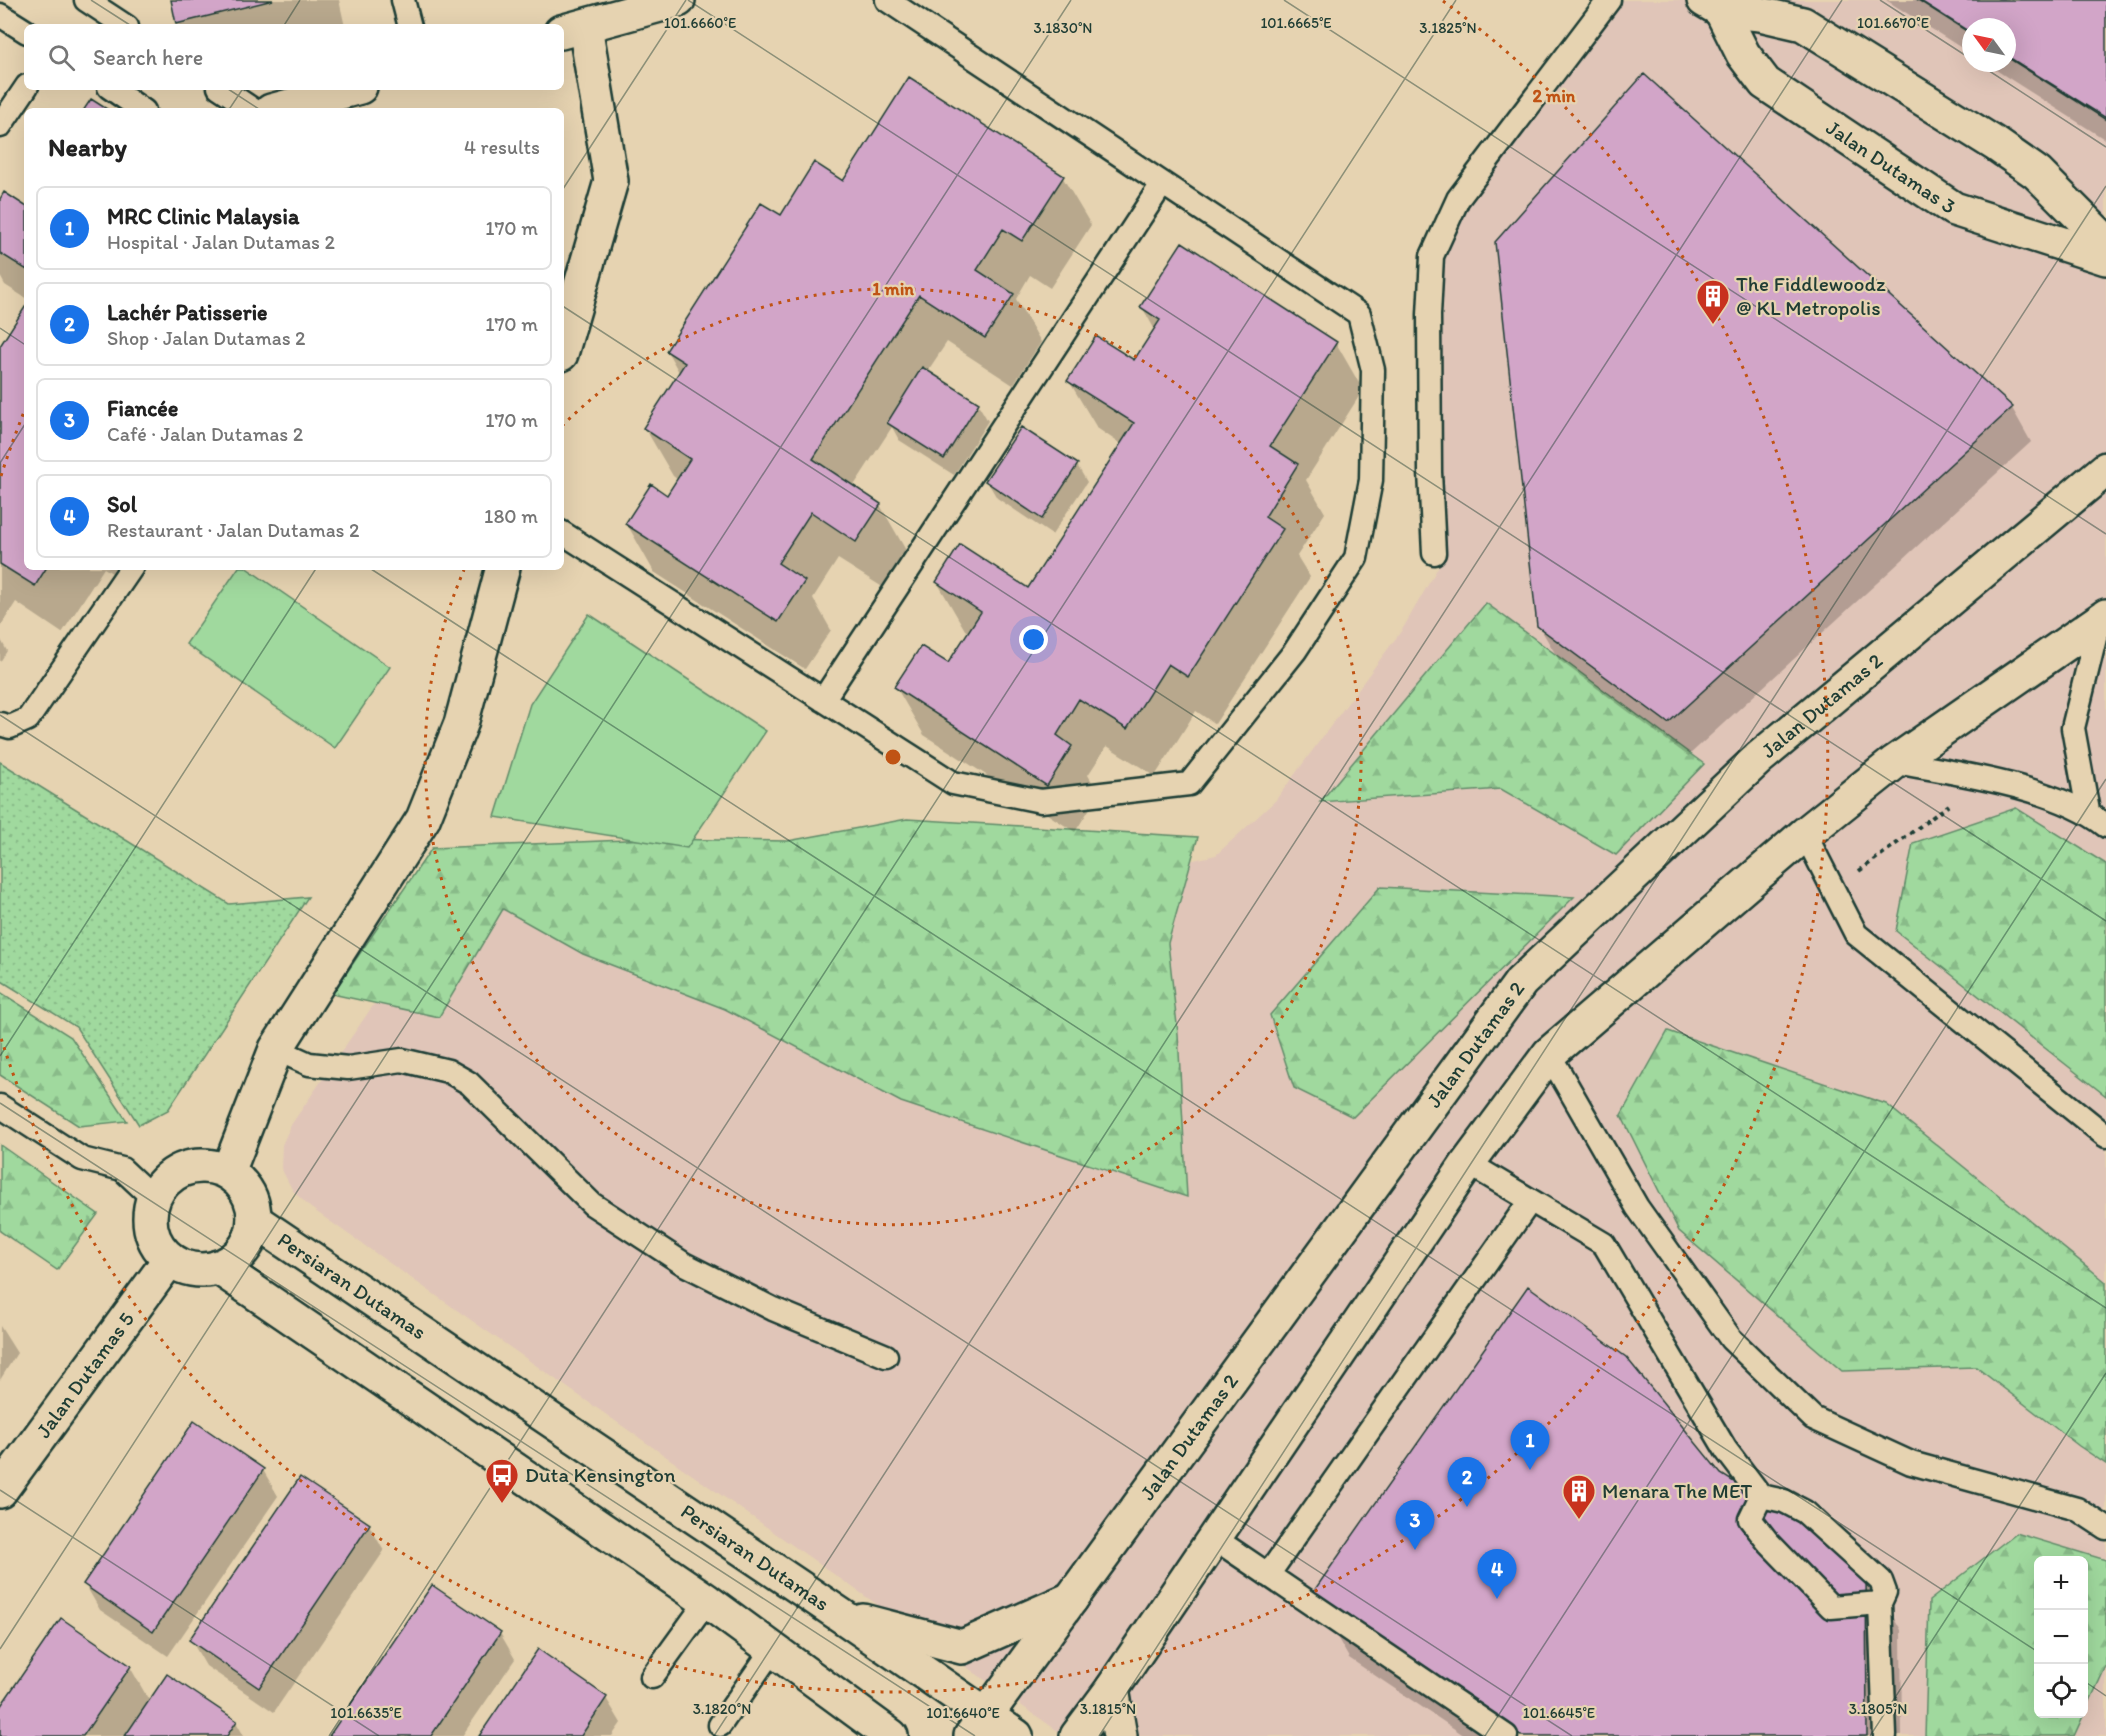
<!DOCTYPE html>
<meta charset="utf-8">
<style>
:root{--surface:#fff;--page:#f6f6f6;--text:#222;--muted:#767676;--line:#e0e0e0;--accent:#1a73e8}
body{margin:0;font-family:Itim,sans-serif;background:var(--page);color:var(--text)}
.controls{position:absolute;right:18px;bottom:18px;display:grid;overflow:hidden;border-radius:9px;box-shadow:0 6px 24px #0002}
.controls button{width:54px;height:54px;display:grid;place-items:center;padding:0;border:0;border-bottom:2px solid var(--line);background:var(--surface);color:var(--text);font:30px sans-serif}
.compass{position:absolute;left:1962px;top:18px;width:54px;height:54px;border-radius:50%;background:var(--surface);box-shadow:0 6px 24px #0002;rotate:303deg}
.you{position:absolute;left:1034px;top:640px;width:21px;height:21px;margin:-15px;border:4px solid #fff;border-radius:50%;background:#1a73e8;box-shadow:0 0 0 9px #1a73e833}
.badge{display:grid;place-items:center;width:39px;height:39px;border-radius:50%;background:var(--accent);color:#fff;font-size:20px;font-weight:700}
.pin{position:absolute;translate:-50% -50px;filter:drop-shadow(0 2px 3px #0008)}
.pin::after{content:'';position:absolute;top:32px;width:21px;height:18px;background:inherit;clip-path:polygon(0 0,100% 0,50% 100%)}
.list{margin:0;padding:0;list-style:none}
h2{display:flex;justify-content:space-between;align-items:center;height:78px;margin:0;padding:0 24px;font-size:26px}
h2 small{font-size:20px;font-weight:400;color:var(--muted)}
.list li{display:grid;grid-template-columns:39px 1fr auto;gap:18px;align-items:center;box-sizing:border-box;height:84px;margin:0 12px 12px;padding:0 12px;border:2px solid var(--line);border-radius:9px}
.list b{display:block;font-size:22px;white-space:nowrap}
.list p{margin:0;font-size:20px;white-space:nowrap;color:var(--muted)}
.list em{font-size:20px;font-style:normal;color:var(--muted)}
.icon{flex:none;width:33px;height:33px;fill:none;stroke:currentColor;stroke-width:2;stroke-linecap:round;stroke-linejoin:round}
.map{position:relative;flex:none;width:2106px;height:1736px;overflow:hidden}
.search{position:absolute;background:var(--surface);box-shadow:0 6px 24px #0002;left:24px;top:24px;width:540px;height:66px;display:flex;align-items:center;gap:15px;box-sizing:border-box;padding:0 21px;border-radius:9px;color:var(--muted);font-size:22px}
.panel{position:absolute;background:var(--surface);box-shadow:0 6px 24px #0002;left:24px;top:108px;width:540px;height:462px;border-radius:9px}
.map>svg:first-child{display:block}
.built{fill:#e0c5b8;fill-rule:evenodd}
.grass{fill:url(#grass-dots);stroke:#608b69;stroke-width:1.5}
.forest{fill:url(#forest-firs);stroke:#608b69;stroke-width:1.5;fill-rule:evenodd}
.garden{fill:#a0d99e;stroke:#608b69;stroke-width:1.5}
.shadow{fill:#0003}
.building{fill:#d2a5c8;stroke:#1f3d34;stroke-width:1.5}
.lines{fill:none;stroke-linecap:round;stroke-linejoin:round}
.service-casing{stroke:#1f3d34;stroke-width:27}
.minor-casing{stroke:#1f3d34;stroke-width:38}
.tertiary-casing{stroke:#1f3d34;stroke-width:38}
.path{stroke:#1f3d34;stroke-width:4;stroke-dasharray:4.5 4.5;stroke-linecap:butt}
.service{stroke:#e6d3b1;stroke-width:22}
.minor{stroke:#e6d3b1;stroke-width:33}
.tertiary{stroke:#e6d3b1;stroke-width:33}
.ticks{fill:none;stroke:#1f3d34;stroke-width:1.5;stroke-opacity:0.45}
.ring{fill:none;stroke:#c05314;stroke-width:3;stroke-dasharray:3 6}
.labels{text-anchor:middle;stroke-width:4.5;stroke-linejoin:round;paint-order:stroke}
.street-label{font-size:21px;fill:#1f3d34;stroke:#e6d3b1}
.poi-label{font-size:21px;fill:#1f3d34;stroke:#e6d3b1;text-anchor:start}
.ticks-label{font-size:15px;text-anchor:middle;fill:#1f3d34;stroke:#e6d3b1;stroke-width:4.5;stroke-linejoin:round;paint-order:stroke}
.centre{fill:#c05314;stroke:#e6d3b1;stroke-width:3}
.ring-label{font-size:18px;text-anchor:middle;font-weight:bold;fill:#c05314;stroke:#e6d3b1;stroke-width:4.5;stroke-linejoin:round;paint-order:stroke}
</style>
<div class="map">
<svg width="2106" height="1736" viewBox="0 0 2106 1736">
<defs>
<pattern id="grass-dots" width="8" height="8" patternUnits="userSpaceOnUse" patternTransform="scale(1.5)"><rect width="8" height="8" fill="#a0d99e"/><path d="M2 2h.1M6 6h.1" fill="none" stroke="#89bb89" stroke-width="1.8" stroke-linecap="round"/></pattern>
<pattern id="forest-firs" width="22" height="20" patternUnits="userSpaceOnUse" patternTransform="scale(1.5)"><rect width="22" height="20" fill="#a0d99e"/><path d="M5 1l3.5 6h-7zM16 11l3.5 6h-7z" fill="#89bb89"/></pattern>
</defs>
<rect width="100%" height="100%" fill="#e6d3b1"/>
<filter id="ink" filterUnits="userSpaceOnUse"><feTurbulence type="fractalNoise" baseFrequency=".0167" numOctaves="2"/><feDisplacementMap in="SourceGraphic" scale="12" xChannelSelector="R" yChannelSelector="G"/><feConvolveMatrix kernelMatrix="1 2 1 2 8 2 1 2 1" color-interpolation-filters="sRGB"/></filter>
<g filter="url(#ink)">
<path class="built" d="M1606,0h500v1736h-1041l-754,-528 -18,-17 -12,-23 1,-23 9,-20 151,-220 55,-53 84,-10 564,29 71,-16 59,-54 127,-171 42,-73 -4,-81 -1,-157 4,-59 25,-58zM1971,27h36v36h-36zM2038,1560h46v154h-46z"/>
<path class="grass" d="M0,762l229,142 79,-7 -140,213 -29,15 -63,-98 -76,-47z"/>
<path class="forest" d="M1486,603l218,161 -88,91 -115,-66 -181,13z
M2016,808l90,56v232l-210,-165 17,-88z
M907,819l291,18 -30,106 10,91 9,163 -286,-95 -176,-93 -142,-55 -80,-45 -64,108 -107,-23 100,-146 217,-9 139,2z
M1380,887l194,10 -221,220 -59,-29 -24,-73z
M0,992l71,45 56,84 -48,5 -79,-51z
M1668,1031l218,73 220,178v182l-27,-18 -103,-79 -134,4 -163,-140 -58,-116z
M0,1145l98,69 -41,56 -57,-39z
M2016,1533l90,27v106l-32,70h-149l4,-135zM2084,1560v154h-46v-154z"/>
<path class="garden" d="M239,567h6l145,100 -55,81 -149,-104z
M589,614l177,117 -79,117 -192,-31 35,-113z"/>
<path class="shadow" d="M172,0h167l6,27h-165z
M1886,0h220v140l-121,-77h22v-36h-36v27z
M1644,76l368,332 19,34 -343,314 -129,-96 -20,-34z
M910,79l153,99 28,47 -41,63 -20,-13 -14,24 25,43 -28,43 -66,-43 -20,30 51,32 10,17 -34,54 -55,-35 -7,-13 -39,60 27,18 27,47 -23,36 -46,-29 -25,39 18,32 -26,39 -151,-97 -27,-48 41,-27 10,-17 -5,-4 -28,-48 35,-54 -13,-23 114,-134 62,-34z
M0,202l27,7v90l-22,-14 -5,-9z
M27,306v261h105l-9,13 -19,-12 -42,65 -46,-31 -16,25v-279z
M1142,307l194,36 27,47 -57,90 19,33 -28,43 13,21 -95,147 -19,-13 -41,65 -48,-30 -19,29 11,19 -24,38 -151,-97 -28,-48 52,-22 21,-32 -4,-3 -28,-48 92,8 93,-145 -25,-17 -28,-47 65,-19 21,-32z
M1077,465l10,17 -35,53 -55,-37 -10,-17z
M0,638l7,13 -7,11z
M0,1326l17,27 -17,27z
M263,1470l15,26 -110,160 -68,-46 -15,-26z
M1720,1475l145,91 36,64 1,106h-437l-116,-78 -36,-63z
M369,1525l15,26 -110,161 -68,-46 -15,-26z
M500,1633l15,26 -53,77h-132z
M130,1667l20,35 86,20 8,14h-244v-26z
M606,1698l15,25 -9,13h-132z"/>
<path class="building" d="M171,0h102l-97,24z
M1918,0h188v120l-99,-63v-30h-36v7z
M1919,0h187v118l-99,-62v-29h-36v6z
M1644,74l369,333 -345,316 -131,-97 -42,-384z
M909,77l155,99 -42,65 -19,-12 -26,41 37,24 -29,44 -66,-43 -106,164 68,45 -25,38 -45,-30 -33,51 27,18 -27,41 -153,-98 26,-40 16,11 23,-36 -47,-31 42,-65 -19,-12 95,-148 20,12 33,-53 29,19z
M91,99l19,12h-27z
M4,192l23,15v63l-27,-17v-54z
M1182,242l155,100 -67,104 28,18 -33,53 18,12 -95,148 -20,-13 -41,65 -48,-30 -22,36 15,11 -25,40 -153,-99 27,-41 27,17 33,-51 -45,-30 24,-38 68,44 106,-165 -67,-42 29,-45 38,24 26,-40 -20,-13z
M27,304v263h20l-12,19 -35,-22v-218z
M922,367l57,36 -35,56 -57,-36z
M1021,427l57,37 -36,55 -57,-38z
M1528,1286l98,71 95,117 145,91 1,171h-346l-210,-141z
M194,1421l70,48 -111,163 -70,-48z
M300,1477l70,47 -111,164 -70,-48z
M432,1585l69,47 -70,104h-102z
M61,1618l70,48 -48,70h-83v-29z
M538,1649l69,48 -26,39h-102z
M167,1674l70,47 -10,15h-102z"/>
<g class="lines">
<defs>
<path id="service" d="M86,0l41,27
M403,0l7,27
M0,15l27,17
M109,87l35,24
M219,87l36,24
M0,126l27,-40
M561,532l392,251 88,18 148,-17 106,-133 61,-93 15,-78 2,-110 -14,-56 -472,-314
M1434,553l-4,-81 -1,-157 3,-59 26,-57 151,-199
M823,700l339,-516
M0,724l10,3 18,-8 104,-152
M1895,762c61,11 163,25 211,64
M2088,811l-15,-83 26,-106
M1805,834l51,100 250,202
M276,1049l33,15 39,4 54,-8 46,11 21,12 123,121 92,60 89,45 113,47
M1549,1054l88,153 94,132 82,79 98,45 166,46 29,19
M0,1106l82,53 40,10 31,29
M1468,1163l136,81 122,206 35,46 23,5 21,11 76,69 4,11 -5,11 -49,4 -63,-65 -18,-23 11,-23
M1214,1538l292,198
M1268,1575l262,-374
M1880,1603l5,133
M652,1677l55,-76
M720,1725l52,-75"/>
<g id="minor">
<path d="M1704,0l17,10 39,4 43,10 194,121 40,28 69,69"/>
<path id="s1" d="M1721,10l22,44 22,29 189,126 152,49"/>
<path d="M561,32l117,-32"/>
<path d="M271,111l89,-24"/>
<path d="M561,354l50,-173 -26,-155"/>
<path d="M228,1172l48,-123 147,-230 38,-95 42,-157"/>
</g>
<g id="tertiary">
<circle cx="202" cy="1218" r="52"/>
<path id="s2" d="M254,1220l588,396 174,120"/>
<path d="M218,1267l489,334 184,135"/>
<path id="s3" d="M0,1491l170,-232"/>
<path d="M863,1621l99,26 109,-48"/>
<path d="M1112,1689l8,47"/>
<path id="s4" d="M971,1736l550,-754 238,-224 347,-289"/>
<path d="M1077,1736l35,-47 356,-526 81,-109 256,-220 90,-72 211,-146"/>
</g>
</defs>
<use href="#service" class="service-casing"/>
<use href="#minor" class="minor-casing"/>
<use href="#tertiary" class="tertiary-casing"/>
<path class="path" d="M1859,871l90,-66"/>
<use href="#service" class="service"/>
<use href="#minor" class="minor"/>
<use href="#tertiary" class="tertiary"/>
</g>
</g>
<path class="ticks" d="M91,0l42,27M688,0l1418,921M1284,0l822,534M1880,0l91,59M283,27l17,-27M1977,63l129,84M225,87l37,24M228,111l16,-24M561,192l125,-192M561,305l1545,1003M0,328l27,18M0,463l27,-42M368,567l1670,1085M0,715l1572,1021M0,1056l317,-489M0,1103l975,633M0,1490l379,246M0,1649l1071,-1649M2084,1681l22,15M329,1736l1127,-1736M714,1736l1128,-1736M1099,1736l1007,-1550M1485,1736l621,-957M1870,1736l236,-363"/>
<g class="ring">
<path d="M562 426A468 468 0 1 1 464 570"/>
<path d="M1 476A935 935 0 0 1 26 407M1443 1A935 935 0 1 1 1 1038"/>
</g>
<defs>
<symbol id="building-pin" viewBox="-11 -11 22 30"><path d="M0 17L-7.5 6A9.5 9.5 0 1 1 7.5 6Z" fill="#c8321e" stroke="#e6d3b1"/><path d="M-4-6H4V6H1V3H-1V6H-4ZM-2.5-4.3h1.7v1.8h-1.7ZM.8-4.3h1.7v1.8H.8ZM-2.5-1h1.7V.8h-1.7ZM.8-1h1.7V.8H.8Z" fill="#fff"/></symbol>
<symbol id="bus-pin" viewBox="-11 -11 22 30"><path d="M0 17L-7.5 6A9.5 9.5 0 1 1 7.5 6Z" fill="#c8321e" stroke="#e6d3b1"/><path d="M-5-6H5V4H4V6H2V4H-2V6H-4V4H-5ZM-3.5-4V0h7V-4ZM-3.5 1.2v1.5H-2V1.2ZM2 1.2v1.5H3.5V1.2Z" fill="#fff"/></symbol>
</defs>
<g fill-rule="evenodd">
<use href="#building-pin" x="1694" y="277" width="38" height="52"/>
<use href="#bus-pin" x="483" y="1456" width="38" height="52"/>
<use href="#building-pin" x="1560" y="1472" width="38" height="52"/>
</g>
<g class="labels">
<g class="street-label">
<text dy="7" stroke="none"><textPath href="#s1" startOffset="237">Jalan Dutamas 3</textPath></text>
<text dy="7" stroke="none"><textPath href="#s4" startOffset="1342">Jalan Dutamas 2</textPath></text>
<text dy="7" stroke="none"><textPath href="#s4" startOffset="856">Jalan Dutamas 2</textPath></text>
<text dy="7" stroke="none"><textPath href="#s2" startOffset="118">Persiaran Dutamas</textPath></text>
<text dy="7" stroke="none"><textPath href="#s3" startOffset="144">Jalan Dutamas 5</textPath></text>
<text dy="7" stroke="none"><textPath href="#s4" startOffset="370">Jalan Dutamas 2</textPath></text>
<text dy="7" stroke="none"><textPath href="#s2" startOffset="604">Persiaran Dutamas</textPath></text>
</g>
<g class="poi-label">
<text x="1736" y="291">The Fiddlewoodz<tspan x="1736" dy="24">@ KL Metropolis</tspan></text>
<text x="525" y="1482">Duta Kensington</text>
<text x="1602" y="1498">Menara The MET</text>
</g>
</g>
<g class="ticks-label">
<text x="1893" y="28">101.6670°E</text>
<text x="700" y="28">101.6660°E</text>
<text x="1296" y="28">101.6665°E</text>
<text x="1063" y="33">3.1830°N</text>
<text x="1448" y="33">3.1825°N</text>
<text x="722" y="1714">3.1820°N</text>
<text x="1108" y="1714">3.1815°N</text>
<text x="1878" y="1714">3.1805°N</text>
<text x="366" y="1718">101.6635°E</text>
<text x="963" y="1718">101.6640°E</text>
<text x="1559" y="1718">101.6645°E</text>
</g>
<circle cx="893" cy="757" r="9" class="centre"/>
<g class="ring-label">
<text x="1554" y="102">2 min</text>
<text x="893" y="295">1 min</text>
</g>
</svg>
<div class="controls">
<button>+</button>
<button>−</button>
<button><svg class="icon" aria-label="locate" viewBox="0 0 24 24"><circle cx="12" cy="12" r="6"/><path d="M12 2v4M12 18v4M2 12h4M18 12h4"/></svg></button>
</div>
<svg class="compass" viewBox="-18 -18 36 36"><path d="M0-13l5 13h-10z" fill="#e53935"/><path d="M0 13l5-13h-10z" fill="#767676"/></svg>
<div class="you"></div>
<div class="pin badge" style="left:1530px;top:1470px">1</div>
<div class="pin badge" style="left:1467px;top:1507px">2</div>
<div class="pin badge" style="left:1415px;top:1550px">3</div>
<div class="pin badge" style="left:1497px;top:1599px">4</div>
<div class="search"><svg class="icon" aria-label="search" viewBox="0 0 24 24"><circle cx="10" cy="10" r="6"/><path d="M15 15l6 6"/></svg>Search here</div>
<section class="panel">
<h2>Nearby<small>4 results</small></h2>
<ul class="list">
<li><span class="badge">1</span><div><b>MRC Clinic Malaysia</b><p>Hospital · Jalan Dutamas 2</p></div><em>170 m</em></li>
<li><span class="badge">2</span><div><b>Lachér Patisserie</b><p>Shop · Jalan Dutamas 2</p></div><em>170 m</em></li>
<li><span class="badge">3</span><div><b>Fiancée</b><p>Café · Jalan Dutamas 2</p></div><em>170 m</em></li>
<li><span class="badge">4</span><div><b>Sol</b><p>Restaurant · Jalan Dutamas 2</p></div><em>180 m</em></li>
</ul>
</section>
</div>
